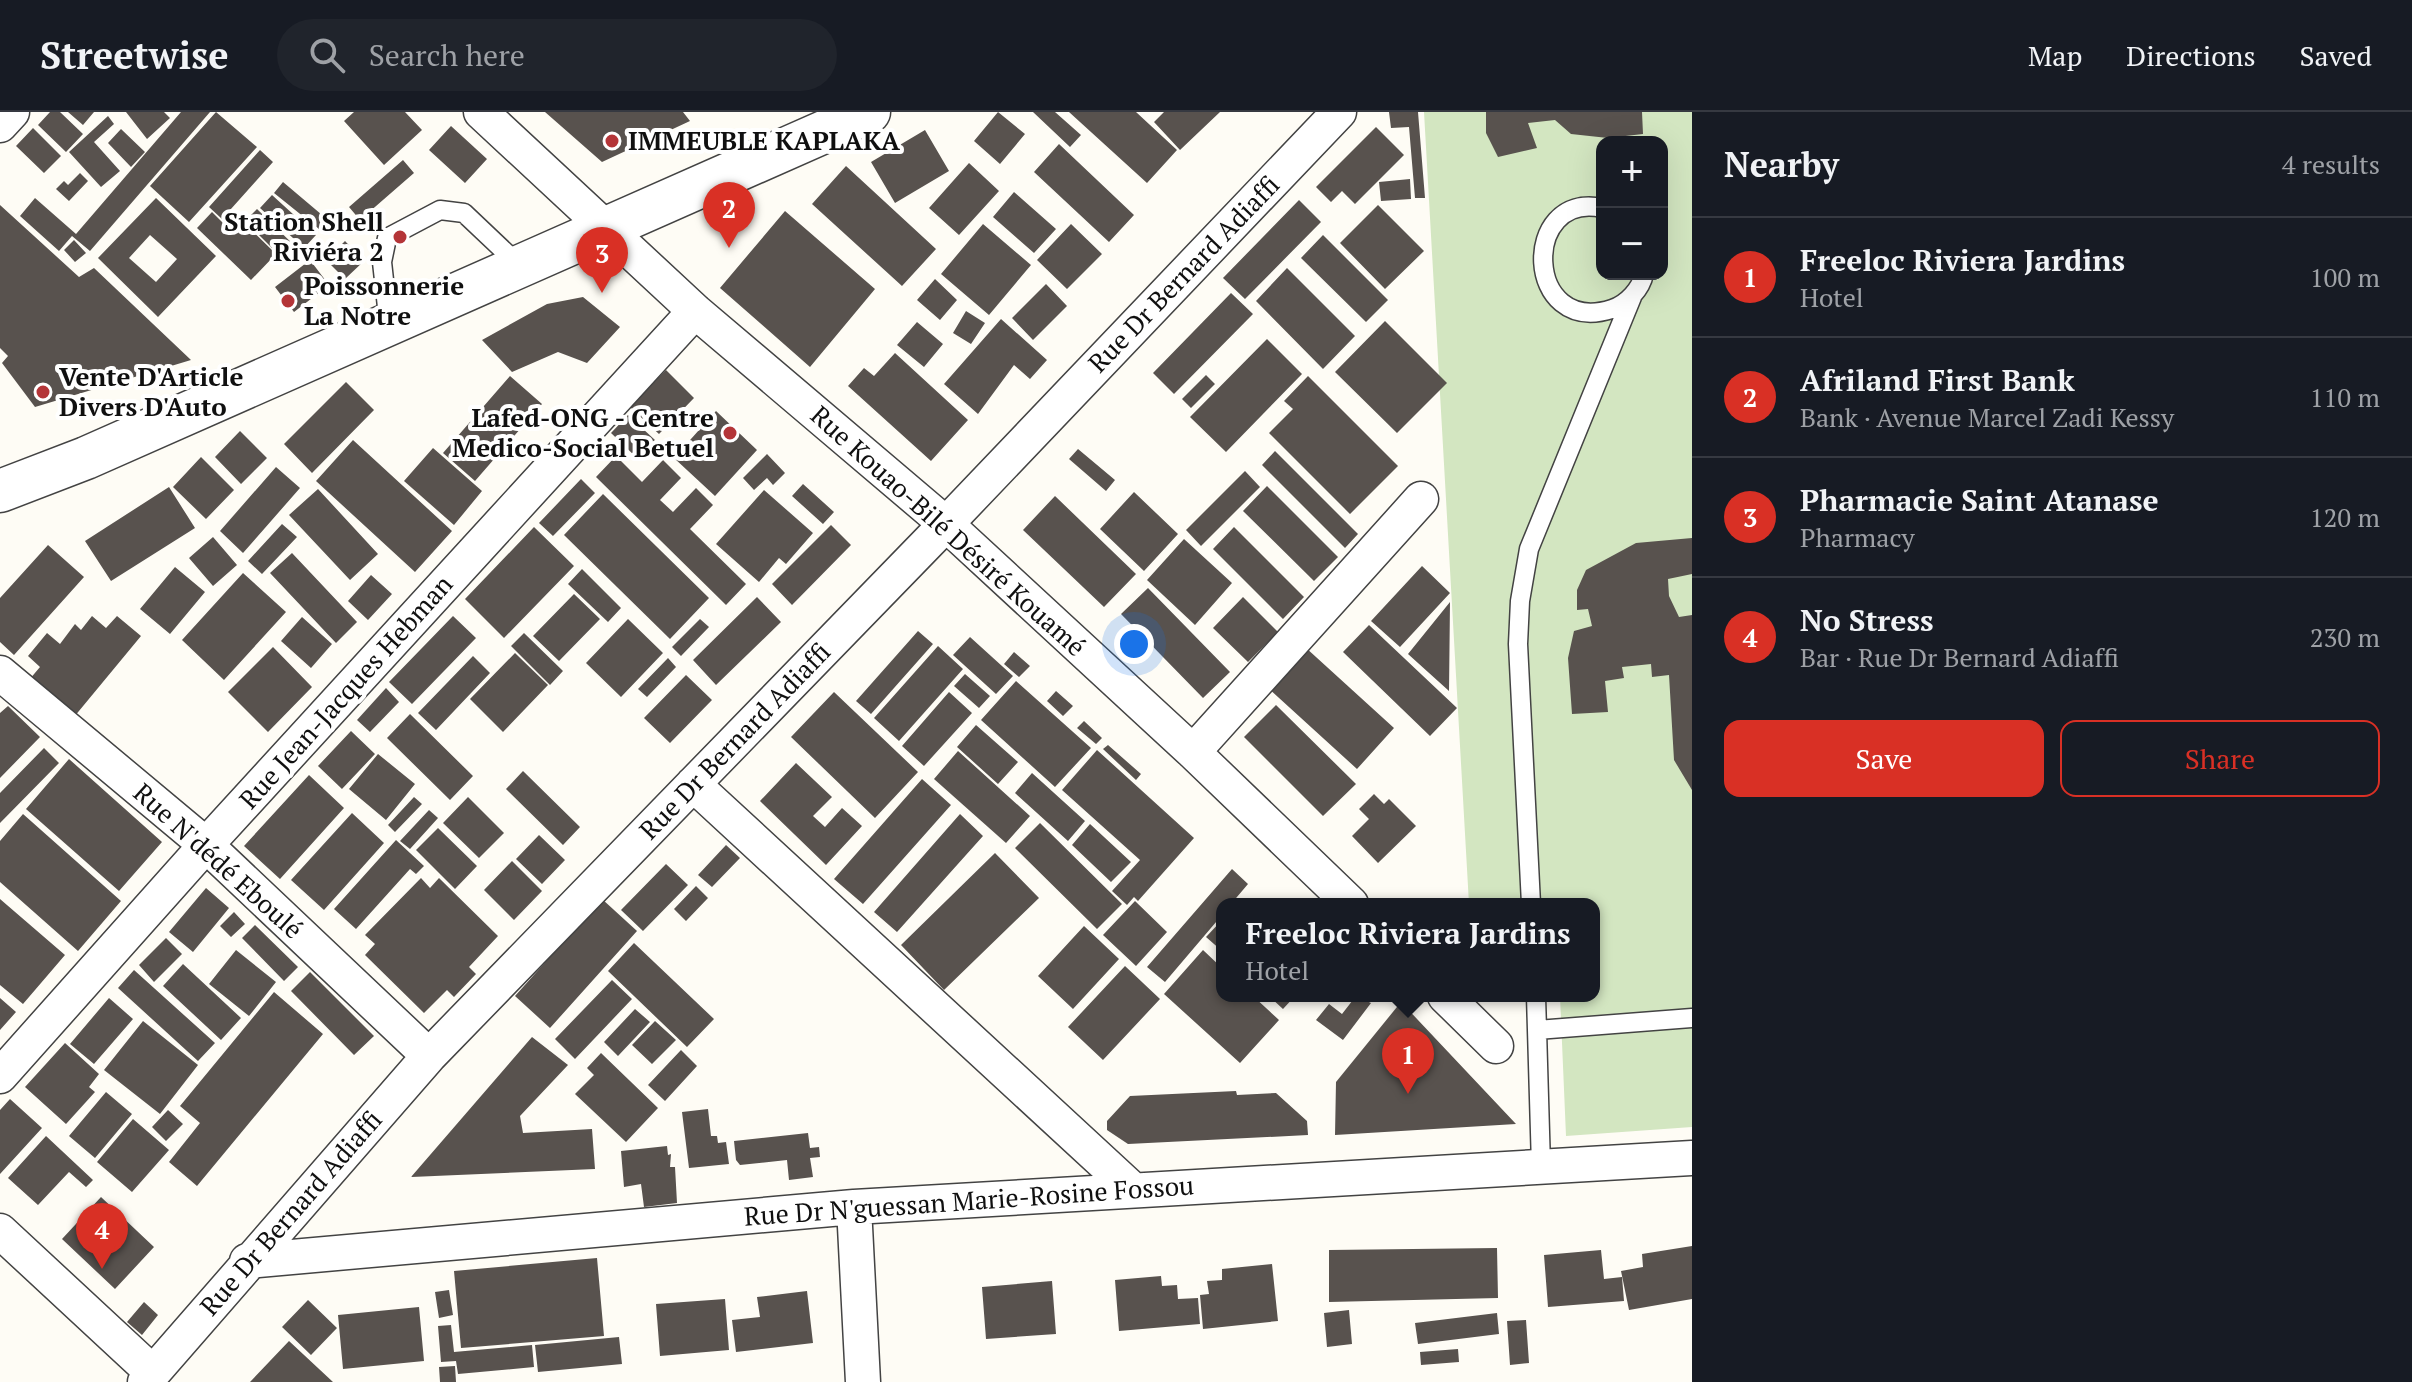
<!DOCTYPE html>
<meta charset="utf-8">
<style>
:root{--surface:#171b24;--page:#20242c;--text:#f1f3f6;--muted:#9ea1a6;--line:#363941;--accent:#d93025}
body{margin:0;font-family:"PT Serif",serif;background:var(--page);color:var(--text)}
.controls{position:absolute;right:24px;top:24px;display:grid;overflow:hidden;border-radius:16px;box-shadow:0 8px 32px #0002}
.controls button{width:72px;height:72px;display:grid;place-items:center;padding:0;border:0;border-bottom:2px solid var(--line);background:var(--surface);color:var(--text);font:40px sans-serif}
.you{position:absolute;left:1134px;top:532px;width:28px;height:28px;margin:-20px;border:6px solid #fff;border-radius:50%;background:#1a73e8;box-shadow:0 0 0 12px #1a73e833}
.badge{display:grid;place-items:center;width:52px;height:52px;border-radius:50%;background:var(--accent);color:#fff;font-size:26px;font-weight:700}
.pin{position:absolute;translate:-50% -66px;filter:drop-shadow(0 2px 4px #0008)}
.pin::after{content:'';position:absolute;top:42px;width:28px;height:24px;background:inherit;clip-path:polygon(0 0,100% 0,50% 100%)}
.popup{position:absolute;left:1216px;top:786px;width:384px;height:104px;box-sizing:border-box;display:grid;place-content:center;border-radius:16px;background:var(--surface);filter:drop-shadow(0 2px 6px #0005);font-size:26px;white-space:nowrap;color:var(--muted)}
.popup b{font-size:30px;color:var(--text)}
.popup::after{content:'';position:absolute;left:50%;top:100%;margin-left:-16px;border:16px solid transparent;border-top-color:var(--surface)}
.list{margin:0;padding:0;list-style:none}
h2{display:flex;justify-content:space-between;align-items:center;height:104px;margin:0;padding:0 32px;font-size:34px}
h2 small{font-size:26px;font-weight:400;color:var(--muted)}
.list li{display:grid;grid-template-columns:52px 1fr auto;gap:24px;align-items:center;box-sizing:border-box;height:120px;padding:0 32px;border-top:2px solid var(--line)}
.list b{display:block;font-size:30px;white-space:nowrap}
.list p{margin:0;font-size:26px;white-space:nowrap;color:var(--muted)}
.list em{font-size:26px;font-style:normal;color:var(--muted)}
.actions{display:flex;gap:16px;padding:24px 32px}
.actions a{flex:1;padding:18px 0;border:2px solid var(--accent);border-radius:16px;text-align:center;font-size:28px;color:var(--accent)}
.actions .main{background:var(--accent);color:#fff}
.icon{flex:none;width:44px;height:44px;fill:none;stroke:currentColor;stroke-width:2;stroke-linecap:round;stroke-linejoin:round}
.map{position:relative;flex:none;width:1692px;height:1270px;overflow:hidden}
header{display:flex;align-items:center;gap:48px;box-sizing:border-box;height:112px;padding:0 40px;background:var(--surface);border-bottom:2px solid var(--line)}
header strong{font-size:38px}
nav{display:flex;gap:44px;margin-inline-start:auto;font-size:28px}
.search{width:560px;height:72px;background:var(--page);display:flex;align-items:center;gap:20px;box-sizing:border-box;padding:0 28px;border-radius:44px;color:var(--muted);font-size:30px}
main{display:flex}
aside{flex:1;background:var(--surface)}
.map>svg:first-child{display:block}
.green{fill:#d3e6c1;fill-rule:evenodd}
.building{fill:#58524e;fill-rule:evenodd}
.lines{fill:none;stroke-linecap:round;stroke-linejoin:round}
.service-casing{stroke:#434343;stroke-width:21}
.minor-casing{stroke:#434343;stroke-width:37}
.tertiary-casing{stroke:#434343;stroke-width:45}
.service{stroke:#fff;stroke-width:18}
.minor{stroke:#fff;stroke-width:34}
.tertiary{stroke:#fff;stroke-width:42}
.poi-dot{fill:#b43538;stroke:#fff;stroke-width:3}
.labels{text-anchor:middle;stroke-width:8;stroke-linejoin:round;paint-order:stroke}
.poi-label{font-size:26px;font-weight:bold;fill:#101010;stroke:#fff;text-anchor:start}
.street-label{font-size:26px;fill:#101010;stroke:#fff}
</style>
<header>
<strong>Streetwise</strong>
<div class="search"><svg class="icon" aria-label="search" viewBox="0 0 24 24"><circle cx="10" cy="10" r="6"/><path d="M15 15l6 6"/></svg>Search here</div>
<nav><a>Map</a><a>Directions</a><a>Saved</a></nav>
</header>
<main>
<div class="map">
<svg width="1692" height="1270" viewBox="0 0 1692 1270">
<rect width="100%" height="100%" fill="#fefcf5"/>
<path class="green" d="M1424,0h268v1015l-126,9 -6,-140h34v-92h-125zM1602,30h60v132h-60z"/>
<path class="building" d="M50,0h10l23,22 -17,18 -28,-27z
M68,0h26l-11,13z
M126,0h38l6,6 -23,21z
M181,0h29l-120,139 -18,-15 -13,15 -39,-35 15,-18 41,36z
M216,0l41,35 -68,75 -39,-36z
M354,0h51l17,18 -38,35 -40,-44z
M545,0h138l7,9 -88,41z
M998,0l27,22 -25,30 -26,-23z
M1033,0h22l26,23 -11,12z
M1069,0h67l41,38 -30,33z
M1164,0h56l-40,38 -26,-28z
M1389,0h29l7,86h-10l-6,-71 -18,1z
M1486,0h156l1,22 -35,4 -37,-4 -16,-14 -27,3 9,25 -39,9 -12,-24z
M108,4l6,8 -20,18 26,29 -19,16 -32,-35z
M451,14l36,33 -22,24 -36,-33z
M1376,15l28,28 -49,49 -13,-13 -11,11 -15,-15z
M33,16l28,28 -17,17 -28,-27z
M121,17l24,23 -14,15 -23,-24z
M925,18l24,41 -54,32 -24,-41z
M1059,32l75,71 -25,27 -75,-70z
M260,38l13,12 -51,57 -13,-12z
M403,48l11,13 -54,47 -11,-13z
M969,51l30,28 -40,44 -30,-27z
M846,54l90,83 -34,37 -90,-82z
M80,61l8,8 -19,20 -13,-12 8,-8 4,4z
M1410,67l1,20 -30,2 -2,-19z
M283,70l45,38 -8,10 -46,-37z
M1014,80l42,37 -22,24 -41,-36z
M272,83l44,40 -12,13 -44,-40z
M156,86l60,58 -58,61 -60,-59zM150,123l27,24 -21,23 -27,-24z
M1299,88l22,22 -76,77 -22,-21z
M0,93l79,72 15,-9 97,92 -156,47 -33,-44 6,-7 -8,-8z
M1378,93l46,46 -39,38 -45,-46z
M257,97l44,43 -12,13 -44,-44z
M785,99l90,78 -65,78 -90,-79z
M212,100l18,18 10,-11 36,35 -25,26 -54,-52z
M983,112l48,41 -42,50 -48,-41z
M1071,112l31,30 -35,35 -30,-29z
M1323,123l65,65 -22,22 -65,-64z
M74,128l12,13 -11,9 -11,-12z
M345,129l19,20 -19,18 -19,-19z
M310,148l19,25 -35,27 -19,-25z
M1287,156l68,68 -32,33 -67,-68z
M935,167l22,21 -17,20 -23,-20z
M1046,172l21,22 -34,34 -21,-22z
M1231,181l22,21 -79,80 -21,-21z
M583,185l37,30 -33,36 -29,-11 -46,20 -30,-32 65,-36z
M966,199l19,12 -14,21 -18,-11z
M1001,207l46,41 -17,19 -16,-14 -36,49 -34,-30z
M1385,209l62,62 -50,50 -62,-61z
M917,210l26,22 -19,23 -27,-22z
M1267,227l35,35 -76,78 -36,-35z
M895,241l73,67 -37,41 -83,-75 16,-18 10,8z
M666,258l28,28 -35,36 -29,-27z
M1206,263l9,9 -24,24 -9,-9z
M510,264l32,28 -67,77 -32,-28z
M1308,264l90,90 -48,48 -81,-81 24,-24 -9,-8z
M346,270l28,28 -62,63 -28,-29z
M716,299l41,39 -42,46 -41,-38z
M628,303l27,25 -18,18 -26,-25z
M240,319l27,27 -26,26 -26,-27z
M353,328l99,91 -37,41 -99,-91z
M433,336l49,43 -28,34 -50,-44z
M1078,337l37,31 -9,11 -37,-32z
M1275,339l83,83 -13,14 -83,-83z
M767,342l18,19 -12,12 -6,-7 -13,12 -11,-12z
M616,344l26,26 21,-22 18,18 -21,22 13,12 23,-24 17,17 -23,24 56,55 -20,21 -130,-128z
M201,345l33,33 -28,29 -33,-32z
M276,355l24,21 -57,65 -23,-22z
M1245,359l15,16 -59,59 -15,-16z
M581,367l14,14 -42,43 -14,-13z
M803,372l31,28 -11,12 -31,-28z
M1267,374l71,71 -24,24 -71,-70z
M169,375l26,41 -84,53 -26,-40z
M318,377l60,65 -28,26 -61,-65z
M764,378l49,43 -27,31 -7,-6 -20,24 -43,-38z
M1134,380l44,42 -34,37 -44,-42z
M603,382l106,104 -39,41 -106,-104z
M1055,384l81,78 -32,33 -81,-77z
M282,412l15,13 -35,37 -14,-13z
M831,413l20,20 -59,60 -20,-21z
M534,415l40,39 -70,72 -39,-39z
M1234,415l70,70 -21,22 -70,-70z
M213,425l24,28 -24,21 -24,-28z
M1692,426v36l-24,5 1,17 10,21 13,-2v175l-18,-30 -5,-85 -17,2 -1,-13 -29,3 2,11 -19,3 3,31 -36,2 -4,-56 6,-27 18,-5 -4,-17 -11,1v-20l9,-20 50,-27z
M1184,427l48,44 -37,42 -48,-45z
M48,433l36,32 -70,78 -14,-13v-44z
M292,441l65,69 -21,21 -66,-70z
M1422,454l28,27 -50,54 -29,-26z
M175,455l30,25 -35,42 -30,-25z
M582,457l39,39 -13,14 -40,-38z
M243,461l43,39 -62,68 -42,-40z
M371,463l21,19 -24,26 -20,-19z
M1148,476l82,84 -27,26 -82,-84z
M574,482l26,25 -41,42 -26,-25z
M757,485l24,25 -65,63 -23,-25z
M1243,485l35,35 -30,30 -35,-34z
M1450,490l-1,89 -41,-37z
M92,504l14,12 11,-12 24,20 -67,81 -45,-37 11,-13 -12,-11 19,-23 13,11 15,-20 6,6z
M453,504l23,22 -64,66 -23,-22z
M302,505l30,27 -21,24 -30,-27z
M628,507l35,34 -42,44 -35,-34z
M700,507l9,8 -28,29 -9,-9z
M1369,513l88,83 -27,28 -87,-84z
M918,519l15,13 -62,70 -15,-13z
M524,521l39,38 -13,14 -39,-39z
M970,525l43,39 -17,18 -43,-39z
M938,534l25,23 -64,72 -25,-23z
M273,535l39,40 -44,45 -40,-40z
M1305,535l89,81 -37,41 -89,-81z
M1014,540l16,14 -11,11 -15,-13z
M515,541l33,32 -45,47 -33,-33z
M473,544l17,17 -54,57 -18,-17z
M668,546l8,9 -29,30 -9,-8z
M965,562l25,22 -11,12 -25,-22z
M686,563l26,25 -42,43 -26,-25z
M1016,569l75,67 -36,39 -74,-67z
M386,576l13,14 -29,30 -13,-12z
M1056,579l17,15 -10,10 -16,-15z
M834,580l84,80 -43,46 -84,-81z
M949,580l23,21 -48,53 -22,-20z
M1276,593l80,79 -33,32 -79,-79z
M8,594l32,31 -40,41v-65z
M410,602l63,62 -23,24 -63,-62z
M1084,609l18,17 -6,6 -19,-16z
M976,613l42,37 -20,22 -41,-37z
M351,619l24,23 -33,35 -24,-23z
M1108,633l33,29 -5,6 -33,-31z
M44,636l15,15 -59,60v-30z
M1097,638l97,88 -56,63 -4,-4 -7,8 -15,-14 28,-31 -78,-70z
M958,639l72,65 -24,27 -72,-64z
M378,642l37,30 -29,36 -37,-31z
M69,647l93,83 -43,49 -93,-82z
M796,651l36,34 -19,19 12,11 17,-19 20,18 -36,39 -66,-64z
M523,659l57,56 -17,18 -57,-56z
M1032,661l53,48 -17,20 -53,-48z
M309,663l35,33 -64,71 -36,-33z
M922,667l29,26 -88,99 -29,-25z
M1374,682l10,10 5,-5 27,27 -38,37 -26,-27 17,-17 -10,-10z
M414,685l8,7 -27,28 -7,-7z
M468,685l36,36 -25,25 -36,-35z
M429,698l9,8 -28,31 -10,-8z
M352,701l32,30 -60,67 -33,-30z
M23,702l98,87 -43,50 -78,-69v-41z
M960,702l23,22 -86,96 -23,-20z
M1040,711l82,81 -25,25 -82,-81z
M1090,712l41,38 -20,20 -39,-37z
M438,716l39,38 -22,23 -39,-39z
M539,723l26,25 -23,24 -26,-25z
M396,728l28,26 -8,8 -6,-5 -54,60 -22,-20z
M726,733l14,13 -28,29 -14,-12z
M995,741l44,45 -95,92 -43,-45z
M512,749l30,30 -28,29 -30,-30z
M666,752l22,21 -45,46 -22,-21z
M1232,757l16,15 -17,20h-9v11l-57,67 -18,-15z
M421,766l9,10 9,-10 59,58 -29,31 7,7 -22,23 -7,-7 -23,23 -59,-58 10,-11 -10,-9z
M696,774l12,12 -22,23 -12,-12z
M206,776l23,20 -36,44 -24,-20z
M0,787l65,56 -42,49 -23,-19z
M602,787l35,32 -87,97 -35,-32z
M1135,789l32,31 -31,34 -33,-31z
M234,800l11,12 -14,13 -11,-11z
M1222,808v31l-16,-14z
M255,813l43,42 -14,14 -42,-43z
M1084,814l35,33 -46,50 -35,-33z
M166,826l16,16 -28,28 -15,-17z
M634,831l80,76 -27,28 -79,-76z
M236,838l40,32 -27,34 -40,-32z
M1203,838l19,18v28h31l26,24 -39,43 -76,-69z
M183,852l58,54 -20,22 -58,-54z
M1125,854l35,33 -57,61 -35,-33z
M134,858l81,73 -17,18 -80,-73z
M310,860l64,64 -20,19 -63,-64z
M612,868l20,19 -57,60 -20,-20z
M274,880l49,42 -126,152 -28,-24 31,-39 -20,-17z
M1269,884h26l-12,13z
M1356,884l15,7 -28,37 -27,-20 13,-16 13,10z
M0,886l16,14 -16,18z
M109,886l24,21 -39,45 -24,-20z
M1401,890l115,122 -181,11 1,-53z
M635,897l15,13 -32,34 -14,-14z
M143,909l55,44 -38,49 -56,-44z
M655,909l21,19 -24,24 -20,-19z
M532,925l36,28 -48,51 3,17 69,-4 3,40 -184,8z
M65,931l34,31 -10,13 6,5 -29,32 -41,-37z
M681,938l16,16 -32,35 -17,-16z
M601,941l57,55 -32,34 -51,-48 19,-19 -7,-7z
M1236,979l1,4 39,-2 31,28 1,14 -180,9 -21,-14v-9l23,-25z
M106,980l26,22 -37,44 -26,-22z
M10,987l32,29 -42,46v-64z
M708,997l3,27h6l1,7 8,-1 3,22 -40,4 -7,-56z
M168,998l15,14 -17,17 -14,-14z
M133,1007l36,31 -37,42 -35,-30z
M808,1021l2,15 9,-1 1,10 -10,1 3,19 -24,3 -2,-20 -47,5 -4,-5 -2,-19z
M46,1024l47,44 -7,7 -17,-15 -31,33 -30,-27z
M667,1034l1,9 3,-1 -1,13h5l2,36 -33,4 -3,-23 -17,3 -3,-36z
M101,1085l53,50 -39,42 -53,-50z
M1692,1134v53l-63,11 -8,-39 22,-4 -1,-13z
M1497,1136l1,50 -169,4v-52z
M1601,1138l3,29 18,-2 2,24 -76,6 -4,-52z
M597,1146l7,78 -143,12 -7,-77z
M1272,1152l6,57 -75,8 -3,-34 9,-1 -2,-13 15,-1v-11z
M1161,1164l1,10 15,-1 1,14 20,-1 2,26 -81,7 -4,-51z
M1052,1169l4,53 -70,5 -4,-52z
M449,1178l4,25 -14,3 -4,-26z
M807,1179l6,52 -77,9 -4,-32 28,-3 -3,-20z
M725,1187l4,51 -69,6 -4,-52z
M308,1188l29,28 -26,27 -29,-28z
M144,1190l14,13 -16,20 -15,-13z
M419,1195l5,54 -81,8 -5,-54z
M1349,1198l3,34 -25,3 -3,-34z
M1497,1201l2,21 -81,10 -3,-21z
M1526,1208l3,43 -19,2 -3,-44z
M451,1213l3,27 78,-7 2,22 -76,7 -2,-13 -15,1 -3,-36z
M619,1225l3,27 -84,8 -3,-27z
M289,1229l44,41h-83z
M1458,1237l1,13 -38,3 -1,-13z
M455,1254l1,16h-16l-1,-15z"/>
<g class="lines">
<defs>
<path id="service" d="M1602,96c-82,-17 -78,129 10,101 15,-5 29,-20 32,-35
M389,213l-7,-63 5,-24 53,-28 24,3 56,53
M1531,792l-13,-260 2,-43 9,-52 103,-252
M1536,884l5,170
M1537,918l155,-12"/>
<path id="minor" d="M481,0l214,199 251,213 247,228 158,152
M0,13l12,-13
M0,561l206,172 223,211
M1193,640l228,-253
M693,672l439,405
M1445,884l51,50
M0,964l206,-231 489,-534
M854,1095l9,175
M0,1119l153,142
M247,1149l607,-54 838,-49
M145,1270l284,-326 517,-532 393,-412"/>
<path id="tertiary" d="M0,379l86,-33 783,-346"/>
</defs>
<use href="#service" class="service-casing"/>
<use href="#minor" class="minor-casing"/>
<use href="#tertiary" class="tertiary-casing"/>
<use href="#service" class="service"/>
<use href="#minor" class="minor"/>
<use href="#tertiary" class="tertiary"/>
</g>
<g class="poi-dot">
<circle cx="612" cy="29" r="8"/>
<circle cx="400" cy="125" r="8"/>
<circle cx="288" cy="189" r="8"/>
<circle cx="43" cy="280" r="8"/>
<circle cx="730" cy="321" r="8"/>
</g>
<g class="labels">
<g class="poi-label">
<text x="628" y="38">IMMEUBLE KAPLAKA</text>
<text x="384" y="119" text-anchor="end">Station Shell<tspan x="384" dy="30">Riviéra 2</tspan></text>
<text x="304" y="183">Poissonnerie<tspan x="304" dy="30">La Notre</tspan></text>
<text x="59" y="274">Vente D'Article<tspan x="59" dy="30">Divers D'Auto</tspan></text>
<text x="714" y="315" text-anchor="end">Lafed-ONG - Centre<tspan x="714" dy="30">Medico-Social Betuel</tspan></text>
</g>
<g class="street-label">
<text transform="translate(1184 162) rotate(-46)" y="9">Rue Dr Bernard Adiaffi</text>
<text transform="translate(948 419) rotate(42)" y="9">Rue Kouao-Bilé Désiré Kouamé</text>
<text transform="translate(346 580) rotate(-48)" y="9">Rue Jean-Jacques Hebman</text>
<text transform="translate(735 629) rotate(-46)" y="9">Rue Dr Bernard Adiaffi</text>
<text transform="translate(218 749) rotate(42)" y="9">Rue N'dédé Eboulé</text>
<text transform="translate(969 1089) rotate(-4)" y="9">Rue Dr N'guessan Marie-Rosine Fossou</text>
<text transform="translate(291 1101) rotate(-49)" y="9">Rue Dr Bernard Adiaffi</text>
</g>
</g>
</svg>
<div class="controls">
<button>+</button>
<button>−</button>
</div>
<div class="you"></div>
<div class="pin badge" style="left:1408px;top:982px">1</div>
<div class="popup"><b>Freeloc Riviera Jardins</b>Hotel</div>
<div class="pin badge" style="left:729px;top:136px">2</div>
<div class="pin badge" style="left:602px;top:181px">3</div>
<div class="pin badge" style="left:102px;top:1157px">4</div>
</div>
<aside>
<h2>Nearby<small>4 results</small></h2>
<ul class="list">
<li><span class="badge">1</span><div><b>Freeloc Riviera Jardins</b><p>Hotel</p></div><em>100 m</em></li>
<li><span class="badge">2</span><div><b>Afriland First Bank</b><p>Bank · Avenue Marcel Zadi Kessy</p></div><em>110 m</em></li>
<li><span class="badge">3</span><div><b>Pharmacie Saint Atanase</b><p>Pharmacy</p></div><em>120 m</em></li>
<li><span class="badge">4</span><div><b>No Stress</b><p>Bar · Rue Dr Bernard Adiaffi</p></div><em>230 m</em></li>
</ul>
<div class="actions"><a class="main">Save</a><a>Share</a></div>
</aside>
</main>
